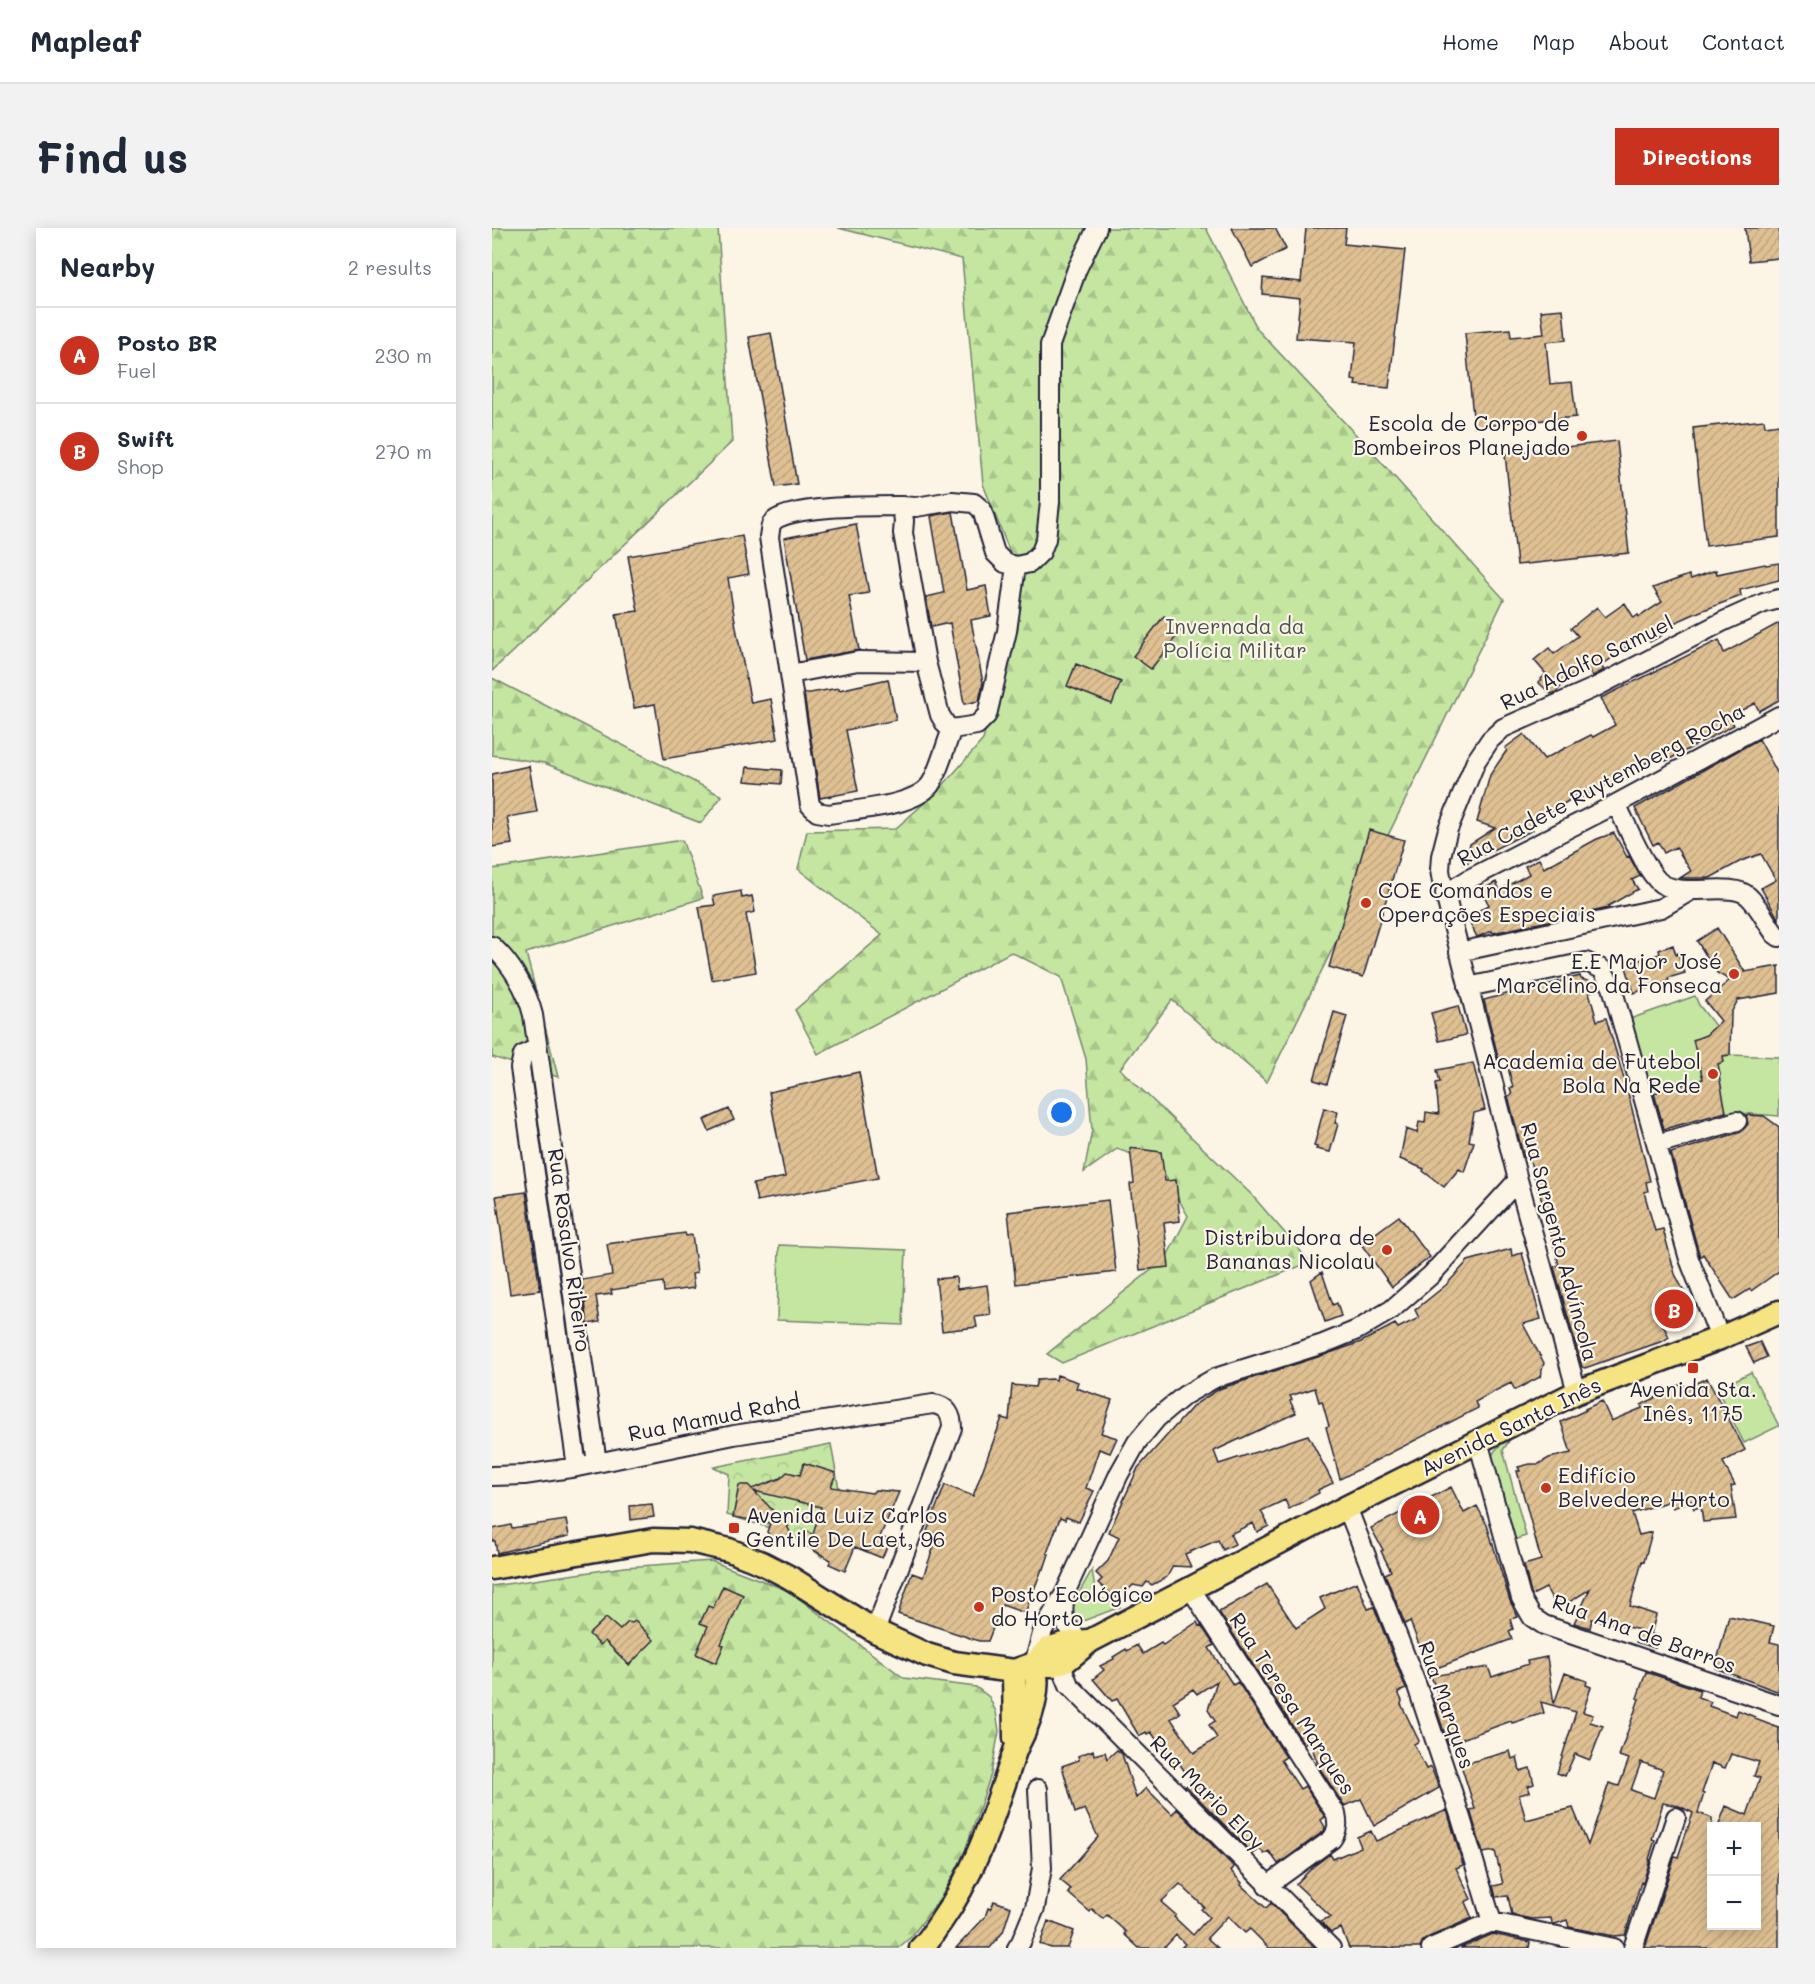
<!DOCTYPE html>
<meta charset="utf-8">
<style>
:root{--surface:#fff;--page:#f2f2f3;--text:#1f2937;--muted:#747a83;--line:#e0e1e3;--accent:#c8321e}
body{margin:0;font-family:Mali,sans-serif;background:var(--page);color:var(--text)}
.controls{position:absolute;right:18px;bottom:18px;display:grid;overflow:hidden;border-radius:0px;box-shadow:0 3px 15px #0003}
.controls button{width:54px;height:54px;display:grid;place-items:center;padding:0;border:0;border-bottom:2px solid var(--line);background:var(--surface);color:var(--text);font:30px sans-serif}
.you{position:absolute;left:570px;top:885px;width:21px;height:21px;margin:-15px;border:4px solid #fff;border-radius:50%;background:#1a73e8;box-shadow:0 0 0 9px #1a73e833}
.badge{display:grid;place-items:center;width:39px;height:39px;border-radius:50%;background:var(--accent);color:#fff;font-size:20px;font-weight:700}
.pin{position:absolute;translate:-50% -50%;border:3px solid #fff;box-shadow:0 2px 6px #0006}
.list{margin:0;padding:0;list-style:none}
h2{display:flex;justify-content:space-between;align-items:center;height:78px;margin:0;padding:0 24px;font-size:26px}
h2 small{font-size:20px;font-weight:400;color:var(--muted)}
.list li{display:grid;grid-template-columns:39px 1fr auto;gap:18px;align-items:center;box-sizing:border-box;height:96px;padding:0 24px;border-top:2px solid var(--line)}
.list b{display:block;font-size:22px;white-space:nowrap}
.list p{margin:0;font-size:20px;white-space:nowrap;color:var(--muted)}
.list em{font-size:20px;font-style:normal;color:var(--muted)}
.map{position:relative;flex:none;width:1287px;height:1720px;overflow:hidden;border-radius:0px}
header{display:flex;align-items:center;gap:36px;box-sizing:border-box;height:84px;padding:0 30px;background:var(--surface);border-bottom:2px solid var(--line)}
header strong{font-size:28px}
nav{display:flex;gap:33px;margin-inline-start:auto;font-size:21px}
.intro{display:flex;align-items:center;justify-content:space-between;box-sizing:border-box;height:144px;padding:0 36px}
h1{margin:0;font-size:42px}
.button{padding:15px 27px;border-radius:0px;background:var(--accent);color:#fff;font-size:21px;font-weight:700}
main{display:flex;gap:36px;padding:0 36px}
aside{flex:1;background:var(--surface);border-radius:0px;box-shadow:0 3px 15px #0003}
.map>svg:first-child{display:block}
.forest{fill:url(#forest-firs);stroke:#73846e;stroke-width:1.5}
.park{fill:url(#park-crowns);stroke:#73846e;stroke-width:1.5}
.garden{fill:#c4e6a0;stroke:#73846e;stroke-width:1.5}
.building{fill:url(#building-hatch);stroke:#22223b;stroke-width:1.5;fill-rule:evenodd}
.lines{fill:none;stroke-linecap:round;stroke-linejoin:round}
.minor-casing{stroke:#22223b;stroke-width:22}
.major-casing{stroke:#22223b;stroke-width:27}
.minor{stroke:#fcf5e5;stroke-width:18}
.major{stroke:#f6e381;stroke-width:22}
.poi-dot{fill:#c8321e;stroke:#fcf5e5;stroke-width:2}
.labels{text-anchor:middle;stroke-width:4.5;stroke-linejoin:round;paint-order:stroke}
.poi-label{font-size:21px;fill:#22223b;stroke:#fcf5e5;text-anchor:end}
.park-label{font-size:21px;fill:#4a5354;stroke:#fcf5e5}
.street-label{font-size:21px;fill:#22223b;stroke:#fcf5e5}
</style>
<header>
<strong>Mapleaf</strong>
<nav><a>Home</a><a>Map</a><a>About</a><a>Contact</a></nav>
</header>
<div class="intro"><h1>Find us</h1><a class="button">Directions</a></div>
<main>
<aside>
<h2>Nearby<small>2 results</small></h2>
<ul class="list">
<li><span class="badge">A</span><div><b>Posto BR</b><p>Fuel</p></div><em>230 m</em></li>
<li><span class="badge">B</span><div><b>Swift</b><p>Shop</p></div><em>270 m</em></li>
</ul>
</aside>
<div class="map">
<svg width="1287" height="1720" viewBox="0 0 1287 1720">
<defs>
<pattern id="forest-firs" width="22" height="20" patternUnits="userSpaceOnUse" patternTransform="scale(1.5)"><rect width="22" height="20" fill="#c4e6a0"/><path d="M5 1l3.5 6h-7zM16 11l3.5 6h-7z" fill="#a8c58b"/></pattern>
<pattern id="park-crowns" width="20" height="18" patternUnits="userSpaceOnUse" patternTransform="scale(1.5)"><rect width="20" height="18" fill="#c4e6a0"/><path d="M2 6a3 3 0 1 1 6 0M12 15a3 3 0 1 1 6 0" fill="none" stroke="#a8c58b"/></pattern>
<pattern id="building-hatch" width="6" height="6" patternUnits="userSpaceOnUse" patternTransform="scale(1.5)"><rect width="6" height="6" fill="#dfc092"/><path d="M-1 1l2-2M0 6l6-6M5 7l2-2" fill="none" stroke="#bfa57f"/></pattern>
</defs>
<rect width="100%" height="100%" fill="#fcf5e5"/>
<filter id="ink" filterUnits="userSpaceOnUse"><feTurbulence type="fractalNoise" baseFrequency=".0167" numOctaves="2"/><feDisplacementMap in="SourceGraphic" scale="12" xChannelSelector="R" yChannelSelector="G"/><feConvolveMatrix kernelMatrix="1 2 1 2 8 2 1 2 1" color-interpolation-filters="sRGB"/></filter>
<g filter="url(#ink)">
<path class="forest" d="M0,0h226l14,214 -240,229z
M346,0h368l52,102 115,123 131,146 -237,483 -95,-82 -52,69 131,125 59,68 -248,101 -15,-9 119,-96 22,-42 -30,-53 -41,-14 -33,23 8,-42 -6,-71 -25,-82 -50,-25 -193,102 -23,-44 87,-75 -84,-66 9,-38 88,-2 43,-38 45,-51 27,-105 8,-62 -35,-89 -21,-225z
M0,450l230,118 -21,27 -157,-60 -52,-8z
M190,612l21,58 -177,55 32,124 -66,-20v-188z
M219,1333l78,30 115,87 72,9 13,10 7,15 3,19 -8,43 -28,83 -23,42 -29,38 -13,11h-406v-362l133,-19z"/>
<path class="park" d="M339,1216l8,45 1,29 -18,39 -20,-16 -18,-9 -57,-17 2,-41 -15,-7z"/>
<path class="garden" d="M1203,768l4,9 23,30h8v20l49,2v59l-53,-4 -63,17 -33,-110z
M287,1017l127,5 -3,75 -126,-5z
M1259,1144l28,54 -35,17 -27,-54z
M1019,1210l-8,12 23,86 -13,4 -22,-81c3,-11 11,-15 20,-21z
M600,1342l4,26 24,11 -42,16c-3,-3 -6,-4 -6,-8 -2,-10 15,-36 20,-45z"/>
<path class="building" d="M740,0h43l11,21 -34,18z
M814,0h40l-2,16 61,6 -16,138 -34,-3 1,-4 -4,-1 4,-38 -60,-4 4,-40 -38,-4 1,-16 38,4z
M1253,0h34v30l-30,3z
M1071,81l3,31 -20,2 4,42 22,-2 4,35 -102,10 -9,-94 45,-4 1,8 33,-3 -3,-23z
M279,105l26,151 -21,3 -27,-150z
M1272,192l1,6 14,-2v113l-73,9 -13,-118z
M1125,213l12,112 -112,12 -12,-111z
M461,284l14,78 19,-4 5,30 -20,4 12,63 -4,18 -15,3 -14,-81 -19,4 -5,-30 18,-4 -13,-77z
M364,296l13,69 -20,3 10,54 -54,10 -21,-122z
M250,308l7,38 -21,4 9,55 14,70 20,-4 7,40 -114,20 -9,-55 -21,4 -18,-94 22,-3 -10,-55z
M1287,335v17l-39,10 1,6 -40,15 -43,19 4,5 -12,7 -3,-5 -10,7 -2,-3 -34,25 3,4 -11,6 -8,-11 -12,13 -2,-2 -15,16 -5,2 -13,-12 8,-8 -12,-14 15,-12 5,6 24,-18 -7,-8 26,-21 8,10 20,-14 9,15 4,-3 1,2 23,-15 -9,-14 36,-13 2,4 25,-9 1,4 48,-10 1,1z
M672,388l18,13 -31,40 -18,-13z
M1287,395v77l-20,11 -4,-8 -26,14 5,8 -68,36 -4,-7 -63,35 -21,10 -2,-3 -46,29 3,5 -69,34 6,-20 25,-16 -18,-6 13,-47 17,-25 -2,-2 19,-14 20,25 47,-24 2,2 22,-12 -14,-27 118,-58 5,13z
M584,436l45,18 -9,22 -45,-18z
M396,451l8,41 -50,10 12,61 -38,7 -16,-104 35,-6v2z
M1267,511l20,37v144l-18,-32 15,-8 -15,-26 -20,7 -31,17h-30l11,-7 -15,-24 -12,6 -6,-11 -5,3 -18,-37z
M37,538l8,46 -30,5 5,27 -20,3v-73z
M255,539l35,3 -1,14 -36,-3z
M877,602l35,10 -41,137 -34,-10z
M1122,605l13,24 2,-1 11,20 -8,4 6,9 -30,17 1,2 -116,25 -1,-2 -15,6 -10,-20 22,-12 -8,-15 15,-8 4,8 29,-16 -4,-8 14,-7 5,9 53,-29z
M249,663l1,7 10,-2 3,16 -9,2 10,58 -44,8 -13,-73 16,-2 -2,-9z
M1225,700l28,44 34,-6v27l-41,7 -7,13 -1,42 -7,1 1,6 -6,2 2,11h-1l7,37 -62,17 -10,-36 49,-14 -10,-39 13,-5 15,-14 -16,-20 25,-21 -13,-7 -20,-32z
M1181,717l3,10 2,-2 7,20 -17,5 1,3 -35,12 -9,-29 35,-10 -1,-4z
M1088,748l1,3 16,5 3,5 -11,3 8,29 9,-3 21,71 23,92 -4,1 2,9 -4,1 11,39 8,-2 12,45 18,35 -30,16 6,12 -6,4 -78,27 -3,-1 -28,-100 5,-2 -19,-71h-1l-10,-37 -5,1 -16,-62 4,-1 -2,-7h3l-7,-29 -7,2 -15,-61 26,-7v2z
M966,778l8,29 -27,6 -8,-28z
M842,784l13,4 -20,68 -13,-4z
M981,835l12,47 -11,3 -5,28 5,1 -10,30 -5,-3 -15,18 -21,-16 1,-2 -24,-10 6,-30 11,4 2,-11 6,1 1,-11 13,2 -3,-31 4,-1 -3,-12z
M367,844l19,106 -121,23 -4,-17 32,-7 -16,-85z
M832,880l14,4 -3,11 3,1 -8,28 -14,-3 1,-2 -3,-1z
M237,881l5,11 -25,11 -5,-11z
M1254,887l18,1 15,11v144l-28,20 -1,-2 -17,11 -30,-46 -3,3 -29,-104 70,-21 7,-8z
M638,920l31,4 4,29 11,-1 4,41 -16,2 5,44 -29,3 -10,-86 4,-1z
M34,964l14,98 -30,4 -14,-98z
M616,972l8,72 -100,12 -8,-72z
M907,988l31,41 -38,30 -31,-43z
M193,1005l1,3 6,-1 5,38 -5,1 2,14 -30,4 -1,-10 -52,8 1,4 -16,2 4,26 -12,2 -6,-44 30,-5 -5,-31z
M1019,1021l1,7 10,-3 19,66 -18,5 21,39 -4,14 -25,13 -4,-7 -16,8 -20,11 3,6 -138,71 -14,-52 3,-1 -7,-25 -3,1 -4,-14 -25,8 2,4 -2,1 6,12 -82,38 5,13 89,-29 25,48 -15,7 1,3 -30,16 -4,-9 -24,11 8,15 -12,6 -4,-9 -23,11 5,10 -12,6 -5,-10 -33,14 6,13 -18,-1 -6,11 -15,8 -5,-3 -4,5 -10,-2 -12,12 -3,-2 -2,3 -18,-15 4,-4 -6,-6 12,-12 11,-24 -10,-5 29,-64 56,-63 25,-16 108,-35 34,-12 34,-18 3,4 21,-10 -4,-8 31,-25 22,-24z
M830,1044l11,33 4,-2 4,13 -16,6 -14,-42z
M464,1049l1,12 30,-4 4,30 -16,2 2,10 -35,4 -6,-52z
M1268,1114l7,15 -13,6 -8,-16z
M565,1147l21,7 -2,6 36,12 -11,33 16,5 -7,15 -11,-4 -13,39 8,3 -15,31 -13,-5 -1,3 -5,-2 -13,35 2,1 -5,15h-2l-17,44 -23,-8 -14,36h-9l-81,-27 14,-41 11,4 15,-42 -11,-4 18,-46 28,11 29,-78 7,2 3,-35 23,2 2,-7 15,-1 4,1z
M1215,1150l38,72 -22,12 12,23 -4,1 5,33 -33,3 -2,-16 -7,3 -3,-8 -18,7 -3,-7 -38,12 7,22 13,-3 -8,30 -2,-1 -12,45 26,9 -5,19 7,2 -3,12 -19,-6 4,-12 -48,-11 -2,9 -16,-5 16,-34 -32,20 -12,-21 -14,7 -1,-1 -7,-29 17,-5 -24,-89h3l-2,-4 12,-3h9l10,-6 22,-5 -10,-31 25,-12 -1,-1 17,-8 9,20 31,-13 -1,-3 42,-22 2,5z
M312,1235l32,10 -5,14 41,6 3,-3 24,2 -19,45 10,3 -8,18 -27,-11 -10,24 -16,-7 2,-4 -33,-19 6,-11 9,5 8,-28 -67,-16 34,35h-1l5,10 -15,3 -6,-1 -4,-6 3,-9 -37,-6 6,-32h9l4,4 29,-11 6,-6 13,3z
M959,1259l13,26 13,-7 10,19 23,76 8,16 -8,2 3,10 -4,2 3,8 -83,32 -19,-50 -5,3 -20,-50 6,-3 -10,-20 2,-1 -12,-22z
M160,1276l2,13 -23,3 -1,-14z
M74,1292l3,16 -72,17 -2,-12h-3v-12l19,-4 1,3z
M865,1354l11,27 6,-2 32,82 -8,3 4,9 -1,3 18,37 -5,3 12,25 5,-2 8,21 -65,38 -13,-27 -17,7 -25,-39 -8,-22 -3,-4 -4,3 -85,-132 48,-28 29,44 29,-19 -5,-11z
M231,1358l20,9 -22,49 3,1 -8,18 -20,-9 12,-28 -8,-3 8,-17 5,2z
M1237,1388l45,10 -4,16 9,2v48l-64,-24z
M114,1390l14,12 8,-8 4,1 3,-2 19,19 -25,25 -24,-24 -5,4 -11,-11z
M705,1394l2,4 2,-1 13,20 -5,3 24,37 5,-3 48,75 -5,3 19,29 5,-3 20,31 -4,3 4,7 -1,4 -46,33 -9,-13 -5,3 -4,-5 -7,5 -67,-68 6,-4 -13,-19 -4,2 -24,-33 -4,2 -1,-2 -7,4 -22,-37 -5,2 -19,-22 11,-9 -4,-4 14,-7 -1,-2 13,-8 1,2 10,-6 6,9 18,-11 2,2zM725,1453l-9,29 7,11 -6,4 8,13 -23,15 -23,-34 9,-6 -7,-11 20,-13 4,5z
M1055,1429l7,47 11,-31 22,8 -1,4 5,2 -8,25 10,3 -3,7 13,4 -13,34 -15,-6 -10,22 -8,-3 19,-61 -35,-10 3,11 -32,10 -1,-2 -63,23 -15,-45 6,-2 -8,-21 57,-9 4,10 36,-13 -1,-3z
M1154,1444l54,18 -2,7 13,5 -2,4 27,10 2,-6 17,7v2l24,9v220h-134l30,-92 3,1 15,-44 -14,-7 -16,-3 -11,36 3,1 -6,19 1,1 -7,23 -2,-1 -16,53 -11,1 -45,-9 -2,-7 -12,4 -3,-1 -1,-5 -19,1 -20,-4 -4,-19 -12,1 -3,-11 10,-2 -8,-33 -12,2 -13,-43 5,-1 -14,-44 49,-14 2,8 5,-2 3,14 10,-3 4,16 -6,2 2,6 -11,3 7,25 47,-12 15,37 21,-62 10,3 10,-27 -10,-3 20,-57 -2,-1zM1239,1526l28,8 -5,14 6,2 -13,37 -21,-9 -8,21h38v99h-44v-108l-14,-5 6,-19 -2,-1 10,-30 13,5zM1149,1534l22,8 -9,28 -23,-8z
M601,1522l1,5 11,-3 2,7 10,-9 5,4 14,44 10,-10 26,26 5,-5 57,58 -3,4 11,12 -1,2 25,23 5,-5 44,45h-46l-19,-19 -5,4 -17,-17 -21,22 11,10h-37l4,-4 -9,-9 -12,13h-25l-15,-14 2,-2 -19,-17 -4,4 -11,-10 -2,3 -22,-19 3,-4 -11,-9 38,-43 -13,-28 -10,4 -13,-47 17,-6 -1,-4zM688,1656l24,23 -3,2 8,8 -16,18 -19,-18 2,-2 -15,-13z
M955,1582l16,55 -7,3 15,31 -6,3 7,16 -45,20 -5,4 -2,6h-71l-8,-20 -10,4 -11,-11 11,-4 -35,-33 18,-18 16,-12 3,5 28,-12 -4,-10 14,-6 5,10z
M502,1673l17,6 -8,25 -13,16h-34l29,-31 3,-9 3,1z
M556,1693l26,10 -6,17h-17l-11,-4z
M1001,1706l37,8 -1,6h-69z"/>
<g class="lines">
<defs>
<path id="minor" d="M410,278c-24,0 -117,-1 -130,17 -2,3 -2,9 -3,14l21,137 68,-13 68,1
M524,338l-9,65 -20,84 -10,10 -25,4 -6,-4 -6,-10 -14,-53 -23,-129 1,-12 -2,-15 14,1 36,-6 22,2 8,7 13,43 10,10 11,3 14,-3 11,-11 5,-13 4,-37v-157l27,-76 20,-41
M298,446l20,131 7,7 12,2c27,-5 84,-7 101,-29 7,-9 17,-44 22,-56
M1124,576c10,18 30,70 46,80 22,14 69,-3 86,12 11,10 18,26 27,38l4,3
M950,654l-2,-12 1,-14 7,-27 28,-68 14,-21 13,-12 93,-41 128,-66 40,-18 15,-4
M0,718c19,17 35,44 41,69l64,448
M967,724l202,-44 31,-18
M976,759l118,-25 16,7 10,18 77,272 31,79
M45,820l-14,7 -3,13 57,399
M1165,916l80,-23
M1085,1164l-59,-212 -73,-286 26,-16 145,-74 163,-88
M986,1213l43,157 11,19 12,8 235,80
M0,1248l32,-1 53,-8 157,-32 199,-31c14,2 19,11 19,24l-77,203
M855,1279l70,179 44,132 31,104
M699,1361l145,225c2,10 2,16 -4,25l-65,47
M573,1367c-4,23 -2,30 16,47
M568,1435l9,22 262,263
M542,1436l9,-34 22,-37 54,-119 18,-32 20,-24 28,-23 30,-17 108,-34 34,-14 34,-20 40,-35 87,-95
M525,1720l4,-6 14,-34 7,-40 -4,-79
M939,1720l61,-26 122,26
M1141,1720l43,-131"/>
<path id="major" d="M0,1340l161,-28 37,1 39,9 33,13 27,14 86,54 52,24 27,8 60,8 20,-7 18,1 15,-5 23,-19 257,-134 230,-115 143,-54 59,-26
M542,1436l14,-15 15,-5 25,-3
M522,1443l1,67
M429,1720c8,-7 13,-17 19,-25 37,-52 55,-113 75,-172 3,-8 8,-16 11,-24 8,-19 14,-43 8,-63"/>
</defs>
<use href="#minor" class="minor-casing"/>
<use href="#major" class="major-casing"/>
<use href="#minor" class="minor"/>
<use href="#major" class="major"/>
</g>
</g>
<g class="poi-dot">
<circle cx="1090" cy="208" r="6"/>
<circle cx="874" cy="675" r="6"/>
<circle cx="1242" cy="746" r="6"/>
<circle cx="1221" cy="846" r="6"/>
<circle cx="895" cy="1022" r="6"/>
<rect x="1195" y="1134" width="12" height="12" rx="3"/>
<circle cx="1054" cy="1260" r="6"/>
<rect x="236" y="1294" width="12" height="12" rx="3"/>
<circle cx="487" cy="1379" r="6"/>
</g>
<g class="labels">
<g class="poi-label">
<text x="1078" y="203">Escola de Corpo de<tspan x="1078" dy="24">Bombeiros Planejado</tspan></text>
<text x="886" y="670" text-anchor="start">COE Comandos e<tspan x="886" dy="24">Operações Especiais</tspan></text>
<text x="1230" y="741">E.E Major José<tspan x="1230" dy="24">Marcelino da Fonseca</tspan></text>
<text x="1209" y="841">Academia de Futebol<tspan x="1209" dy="24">Bola Na Rede</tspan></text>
<text x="883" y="1017">Distribuidora de<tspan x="883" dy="24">Bananas Nicolau</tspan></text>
<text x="1201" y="1169" text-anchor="middle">Avenida Sta.<tspan x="1201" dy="24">Inês, 1175</tspan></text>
<text x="1066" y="1255" text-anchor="start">Edifício<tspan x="1066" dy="24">Belvedere Horto</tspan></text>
<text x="254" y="1295" text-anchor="start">Avenida Luiz Carlos<tspan x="254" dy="24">Gentile De Laet, 96</tspan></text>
<text x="499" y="1374" text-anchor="start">Posto Ecológico<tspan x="499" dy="24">do Horto</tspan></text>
</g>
<g class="park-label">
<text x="743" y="406">Invernada da<tspan x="743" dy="24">Polícia Militar</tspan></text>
</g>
<g class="street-label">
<text transform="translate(1095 435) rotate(-26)" y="7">Rua Adolfo Samuel</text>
<text transform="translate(1109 557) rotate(-28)" y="7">Rua Cadete Ruytemberg Rocha</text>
<text transform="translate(1067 1014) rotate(75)" y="7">Rua Sargento Advíncola</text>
<text transform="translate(77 1022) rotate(82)" y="7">Rua Rosalvo Ribeiro</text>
<text transform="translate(222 1190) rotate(-11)" y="7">Rua Mamud Rahd</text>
<text transform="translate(1019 1199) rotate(-26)" y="7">Avenida Santa Inês</text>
<text transform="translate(1152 1406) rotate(20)" y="7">Rua Ana de Barros</text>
<text transform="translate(800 1476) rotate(57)" y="7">Rua Teresa Marques</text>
<text transform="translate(954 1477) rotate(71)" y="7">Rua Marques</text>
<text transform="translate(715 1565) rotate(45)" y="7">Rua Mario Eloy</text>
</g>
</g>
</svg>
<div class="controls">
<button>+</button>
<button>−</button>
</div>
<div class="you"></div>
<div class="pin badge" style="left:928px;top:1287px">A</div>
<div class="pin badge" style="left:1182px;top:1081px">B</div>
</div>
</main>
